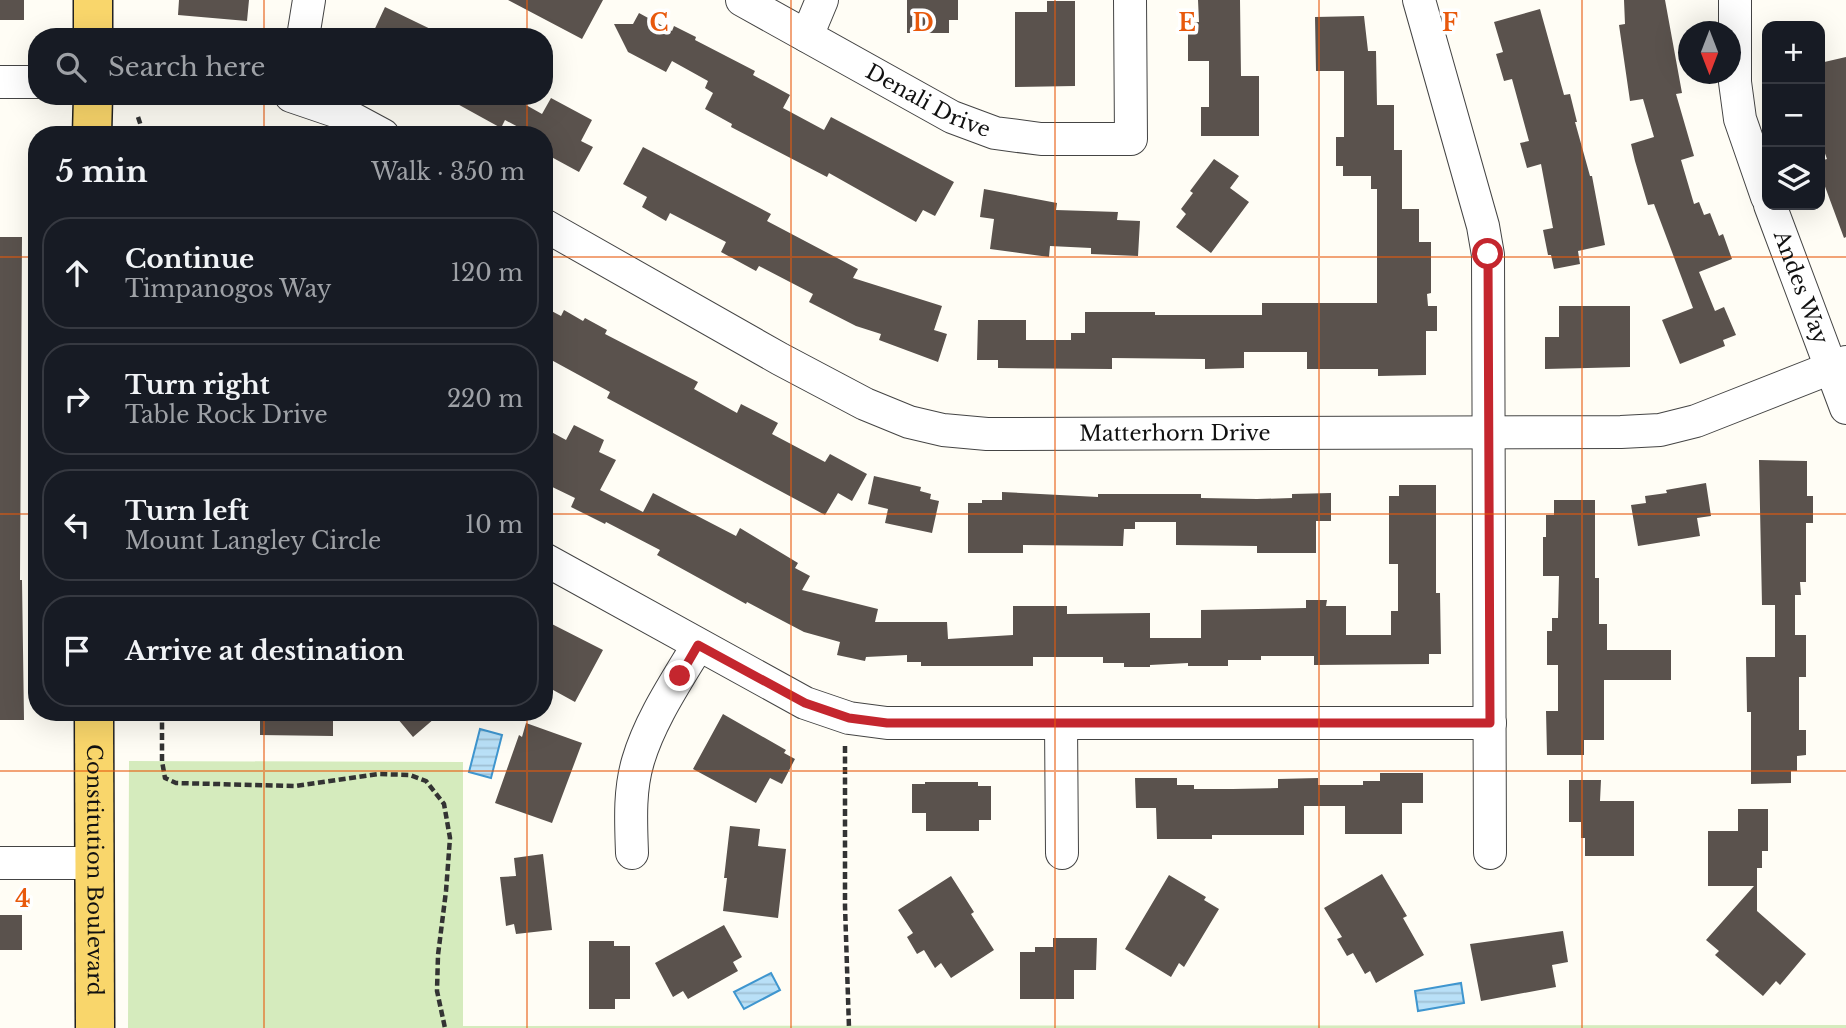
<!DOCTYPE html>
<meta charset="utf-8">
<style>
:root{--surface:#171b24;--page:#20242c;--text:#f1f3f6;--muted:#9ea1a6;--line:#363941}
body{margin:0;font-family:"Libre Baskerville",serif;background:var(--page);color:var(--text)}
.controls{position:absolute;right:21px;top:21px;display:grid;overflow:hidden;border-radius:14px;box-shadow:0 7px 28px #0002}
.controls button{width:63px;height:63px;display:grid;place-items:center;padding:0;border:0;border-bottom:2px solid var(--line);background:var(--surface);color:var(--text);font:35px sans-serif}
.compass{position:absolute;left:1678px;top:21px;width:63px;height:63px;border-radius:50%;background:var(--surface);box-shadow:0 7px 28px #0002;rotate:180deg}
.stop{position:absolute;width:21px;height:21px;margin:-16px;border:5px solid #c4262e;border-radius:50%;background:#fff}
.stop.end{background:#c4262e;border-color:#fff;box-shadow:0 2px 7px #0008}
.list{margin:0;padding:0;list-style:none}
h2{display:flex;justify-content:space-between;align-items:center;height:91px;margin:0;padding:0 28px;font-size:30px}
h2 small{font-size:23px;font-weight:400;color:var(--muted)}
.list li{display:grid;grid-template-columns:46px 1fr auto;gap:21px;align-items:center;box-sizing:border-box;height:112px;margin:0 14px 14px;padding:0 14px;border:2px solid var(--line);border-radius:28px}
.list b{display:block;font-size:26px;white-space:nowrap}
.list p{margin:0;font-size:23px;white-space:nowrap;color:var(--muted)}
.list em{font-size:23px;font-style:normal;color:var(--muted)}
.icon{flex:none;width:38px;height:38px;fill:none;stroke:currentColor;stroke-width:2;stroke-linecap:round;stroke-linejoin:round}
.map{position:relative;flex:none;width:1846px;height:1028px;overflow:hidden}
.search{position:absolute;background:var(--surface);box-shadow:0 7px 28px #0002;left:28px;top:28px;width:525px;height:77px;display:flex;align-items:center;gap:18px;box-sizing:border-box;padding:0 24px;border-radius:28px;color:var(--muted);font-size:26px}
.panel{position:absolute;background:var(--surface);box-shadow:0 7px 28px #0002;left:28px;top:126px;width:525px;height:595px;border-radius:28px}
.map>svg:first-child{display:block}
.grass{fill:#d5ebbd}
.water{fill:url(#water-rules);stroke:#3f96cf;stroke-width:2}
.building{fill:#5a524d}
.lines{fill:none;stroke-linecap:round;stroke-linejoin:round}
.minor-casing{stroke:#444;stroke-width:34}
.major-casing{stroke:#222;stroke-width:41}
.path{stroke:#333;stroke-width:4.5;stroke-dasharray:7 3.5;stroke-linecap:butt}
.minor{stroke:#fff;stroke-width:32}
.major{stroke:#f9d66b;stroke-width:38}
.route{stroke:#c4262e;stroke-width:9}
.grid{fill:none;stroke:#e8590c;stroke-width:2;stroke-opacity:0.55}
.labels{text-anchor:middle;stroke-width:7;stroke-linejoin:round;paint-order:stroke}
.street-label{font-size:21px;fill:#111;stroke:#fff}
.grid-label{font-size:23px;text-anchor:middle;font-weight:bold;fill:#e8590c;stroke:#fff;stroke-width:7;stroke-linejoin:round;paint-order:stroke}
</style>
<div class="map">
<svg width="1846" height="1028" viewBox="0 0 1846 1028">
<defs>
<pattern id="water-rules" width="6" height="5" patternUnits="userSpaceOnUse" patternTransform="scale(1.75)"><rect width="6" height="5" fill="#b9e0f7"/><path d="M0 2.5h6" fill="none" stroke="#9ebfd3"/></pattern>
</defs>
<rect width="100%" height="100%" fill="#fffdf5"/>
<path class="grass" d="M129,761l334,1v264l1383,-1v3h-1718z"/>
<path class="water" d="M480,729l22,6 -11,43 -22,-6z
M771,973l9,17 -36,19 -10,-17z
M1461,983l3,20 -46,8 -3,-20z"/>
<path class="building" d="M0,0h24v20h-24z
M179,0h70l-2,21 -69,-6z
M508,0h95l-21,39z
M907,0h51v20h-9v13h-42z
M1198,0h42l1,76h18v60h-58v-29h8v-46h-21v-38l11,-1z
M1624,0h41l17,93 -6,1 18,62 -13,4 13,44 5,-2 5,13 6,-2 9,23 4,-2 9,25 -33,13 16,39 9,-4 12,28 -13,5 2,6 -45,18 -18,-44 31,-12 -39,-104 -6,1 -13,-44 -4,-17 23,-7 -11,-38 -13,2 -11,-76 6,-1z
M1047,1h28v85l-60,1v-75h32z
M385,7l62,30h-76z
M1540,9l24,86 6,-1 7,28h-2l15,54h2l13,69 -27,6 2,13 -26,5 -3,-14h-3l-5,-25 10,-2 -12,-64 -14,4 -7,-25 9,-2 -17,-62 -8,2 -8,-27 7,-2 -9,-30z
M639,13l33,18 2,-5 22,11 -1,3 60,31 -2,4 37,20 -7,13 41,22 7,-13 123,65 -19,34 -12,-6 -7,12 -87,-49 -2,4 -96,-50 1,-3 -27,-15 8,-16 -8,-5 3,-7 -36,-20 -6,11 -38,-20 -14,-28h19z
M1364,16l4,35h8l1,54h17v45h8v59h17v33h12v51l-4,1 1,12h9v25h-11v44l-48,1v-7h-71v-17h-63v16l-39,1v-10l-93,-1v11l-114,-1v-8h-21l1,-40h48v20h45v-7h14v-21h70v3h107v-12h115v-114h-6v-13h-28v-10h-7v-29h8v-66h-28l-1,-54z
M1846,57v180l-2,1 -24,-65v-12l7,-2 -7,-19v-77z
M443,96h67l32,18 9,-16 41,22 -11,21 12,6 -14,25 -35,-19v-18h-11l-28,-15 -4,8z
M643,147l128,67 -4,7 91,48 -5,9 89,28 -8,24 13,4 -9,28 -59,-22 2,-6 -25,-8 -47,-24 4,-8 -54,-28 -3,5 -35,-19 5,-10 -56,-29 -4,8 -24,-14 5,-10 -24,-13z
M1214,159l25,17 -9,12 19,14 -38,51 -35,-26 10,-13 -5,-5 12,-16 -3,-2z
M984,189l73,14 -1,7 62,2 -1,8 23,1 -2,35 -47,-2v-6l-41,-2 -1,11 -59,-8 4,-30 -14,-2z
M0,237h22l-2,343h2l2,140h-24z
M1559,306h71v61l-85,2v-32h14z
M544,307l17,9 3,-6 19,11 2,-3 22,12 -2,4 93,48 -4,7 43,24 4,-9 37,19 -6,11 53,28 5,-8 37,20 -15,27 -14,-8 -13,22 -218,-117 3,-6 -66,-36z
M574,425l30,15 -5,12 17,8 -16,30 43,22 10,-19 83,43 4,-8 58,35 -3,5 15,8 -8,14 76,19 -3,13h72l1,17 65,-4v-29h54v8l83,-1v25h51v-28l105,-2v-8h21l-1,6h20v29h45v-24h7v-47h-9v-68h10v-11h37v108h4l1,61h-12v10l-115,1v-9h-53v4h-33v6h-40v-3l-38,2v2h-26v-4h-21v-6h-70v9h-112v-4h-14v-7l-41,2 -1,4 -28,-6 3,-13 -36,-10 -57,-30 -1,2 -89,-49 3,-5 -54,-28 -1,2 -34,-17 4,-9 -31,-15v-55l22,12z
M1759,460l48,1v35h6v27h-7v59h-6l1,13h-6v40h11v42h-7v53h7v25l-9,1v15h-6v12l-40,1v-72h-4l-1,-55h29v-52h-13z
M874,476l47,11 -1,4 11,3 -1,5 9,2 -7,32 -47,-10 3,-14 -20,-5z
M1706,483l5,33 -14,2 3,18 -62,10 -7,-41 15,-2 -1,-7 22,-3 -1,-3z
M1002,492l96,5v-3h103v4l56,1 35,-1v-4l39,-1v28h-15v32h-59v-7l-81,-1v-23h-41v7h-11l-1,17 -100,-1v8h-55v-50h14v-3h20z
M1554,500h41v78h4v46h8v26h64v30h-67v60h-20v15h-37l-1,-44h12v-46h-11v-34h5v-13h6l1,-42h-16v-39h3v-22h8z
M544,620l59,30 -28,52 -31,-17z
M260,712h73v24l-73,-1z
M392,712h50l-29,25z
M723,714l63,36 -2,3 11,6 -13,25 -12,-6 -14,25 -63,-34z
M526,723l56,20 -30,80 -57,-20 24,-68 3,2z
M1380,773h43v30h-21v31h-57v-28h-41v29h-92v4h-55l-1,-31h-20l-1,-30h42v7h17v4h39l45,-1v-9l40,-1v7h45v-4h17z
M1569,780h32l-1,21h34v55h-49v-18h-4v-16h-12z
M925,782h53v4h13v34h-12v11h-53v-18h-14v-29h13z
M1738,809h30v42h-6v17h-5v43l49,43 -26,31 -4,-4 -13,15 -48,-41 4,-4 -13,-11 48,-54h-46v-55h30z
M730,826l30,3 -2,17 28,3 -8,69 -55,-7 4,-33h-3z
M543,854l9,76 -36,4 -2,-10 -8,2 -6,-49 16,-1 -2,-18z
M1382,874l25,42 -4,2 21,37 -48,28 -6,-12 -5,3 -12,-21 -6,3 -10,-17 5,-2 -18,-29z
M1169,875l37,22 -2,3 15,9 -35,58 -5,-4 -8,14 -46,-28z
M951,876l23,36 -3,2 23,36 -43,28 -10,-15 -6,5 -11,-18 -7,4 -10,-17 6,-4 -15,-23z
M0,915h22v35h-22z
M724,925l18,32 -9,5 5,9 -50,28 -5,-8 -10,6 -18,-34z
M1563,931l5,31 -16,3 4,22 -75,14 -11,-57z
M1053,938h44l-1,32h-22v29h-54v-47h15v-5h18z
M589,941h25v5h16v53h-15v10h-26z"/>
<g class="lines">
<defs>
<g id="minor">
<path id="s1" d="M742,0l210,117 43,16 46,6h90l-1,-139"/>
<path d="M1419,0l64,226 5,29 2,598"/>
<path d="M1735,0v82l5,37 27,78"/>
<path d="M807,36l15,-36"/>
<path d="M303,37l6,-37"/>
<path d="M0,82h37"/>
<path d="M291,96l53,18 39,21"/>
<path id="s2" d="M1770,205l76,203"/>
<path id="s3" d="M544,225l236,134 85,45 44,18 34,8 44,4 634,-2 39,-2 36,-9 150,-59"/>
<path d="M544,559l261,144 44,15 38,5h603"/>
<path d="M1061,723l1,130"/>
<path d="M632,853c-1,-30 -3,-62 6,-92 12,-41 38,-79 60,-116"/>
<path d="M0,863h95"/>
</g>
<g id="major">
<path d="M93,0v37"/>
<path d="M92,135l1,-39"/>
<path id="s4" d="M94,712l1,316"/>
</g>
</defs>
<use href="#minor" class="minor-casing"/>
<use href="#major" class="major-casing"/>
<path class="path" d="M138,117l6,18
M162,712v49l3,17 11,5 119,3 83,-12 32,1 16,6 18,23 6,34 -4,53 -8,64 -1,36 8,37
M845,746v160l4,122"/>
<use href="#minor" class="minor"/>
<use href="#major" class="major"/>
</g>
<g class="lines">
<path class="route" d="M680,676l18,-31 107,58 44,15 38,5h603l-2,-469"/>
</g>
<path class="grid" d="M264,0v37M527,0v37M791,0v1028M1055,0v1028M1319,0v1028M1582,0v1028M264,96v39M527,96v39M0,257h37M544,257h1302M0,514h37M544,514h1302M264,712v316M527,712v316M0,771h1846"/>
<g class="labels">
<g class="street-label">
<text dy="7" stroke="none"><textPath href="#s1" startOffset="212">Denali Drive</textPath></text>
<text dy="7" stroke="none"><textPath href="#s2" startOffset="88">Andes Way</textPath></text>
<text dy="7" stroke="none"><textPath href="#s3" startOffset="682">Matterhorn Drive</textPath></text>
<text dy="7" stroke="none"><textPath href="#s4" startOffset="158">Constitution Boulevard</textPath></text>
</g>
</g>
<g class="grid-label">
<text x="659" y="31">C</text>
<text x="923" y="31">D</text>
<text x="1187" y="31">E</text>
<text x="1450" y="31">F</text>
<text x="23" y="907">4</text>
</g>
</svg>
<div class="controls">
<button>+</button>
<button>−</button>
<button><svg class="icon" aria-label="layers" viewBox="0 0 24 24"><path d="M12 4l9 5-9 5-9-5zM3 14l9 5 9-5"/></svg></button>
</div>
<svg class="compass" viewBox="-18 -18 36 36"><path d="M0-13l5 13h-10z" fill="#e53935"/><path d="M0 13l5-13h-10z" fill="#9ea1a6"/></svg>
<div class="stop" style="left:1488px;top:254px"></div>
<div class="stop end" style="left:680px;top:676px"></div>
<div class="search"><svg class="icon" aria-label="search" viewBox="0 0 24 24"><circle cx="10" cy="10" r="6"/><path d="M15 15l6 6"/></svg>Search here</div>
<section class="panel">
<h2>5 min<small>Walk · 350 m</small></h2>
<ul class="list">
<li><svg class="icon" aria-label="ahead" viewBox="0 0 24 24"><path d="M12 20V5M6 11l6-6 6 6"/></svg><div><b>Continue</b><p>Timpanogos Way</p></div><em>120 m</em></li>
<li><svg class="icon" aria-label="right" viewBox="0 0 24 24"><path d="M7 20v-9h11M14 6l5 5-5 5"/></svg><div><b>Turn right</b><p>Table Rock Drive</p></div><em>220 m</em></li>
<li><svg class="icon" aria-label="left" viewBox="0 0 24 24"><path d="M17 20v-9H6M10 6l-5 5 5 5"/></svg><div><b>Turn left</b><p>Mount Langley Circle</p></div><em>10 m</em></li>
<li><svg class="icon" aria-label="arrive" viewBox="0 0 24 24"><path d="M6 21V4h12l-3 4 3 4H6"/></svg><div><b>Arrive at destination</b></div></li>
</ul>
</section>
</div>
